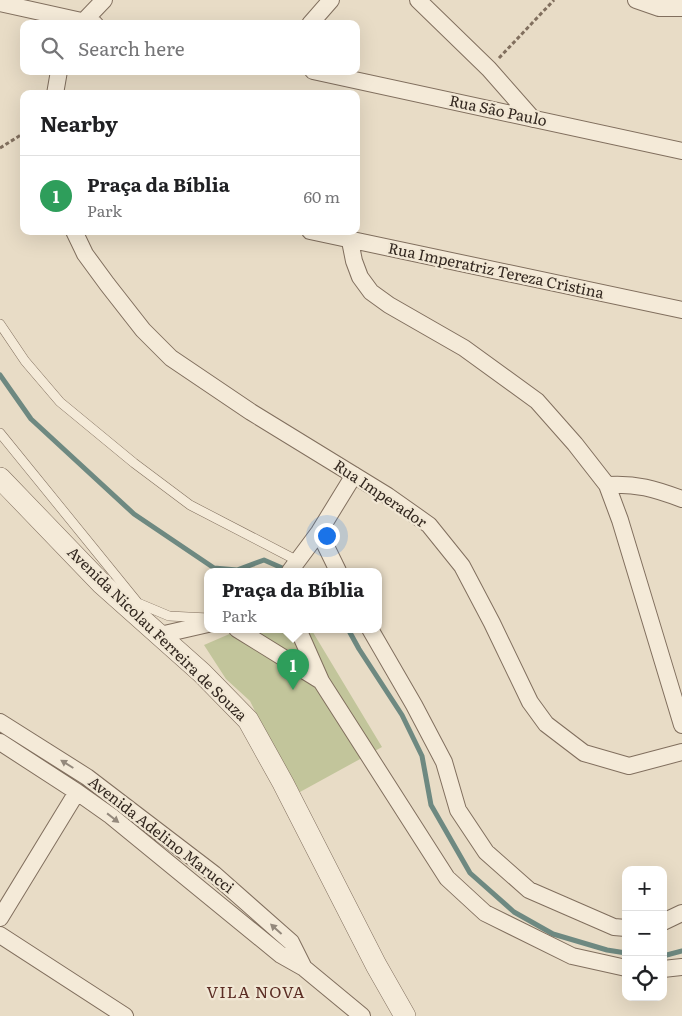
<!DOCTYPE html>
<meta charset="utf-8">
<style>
:root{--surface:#fff;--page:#f6f6f6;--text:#202124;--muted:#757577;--line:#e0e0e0;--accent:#db2777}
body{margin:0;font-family:Literata,serif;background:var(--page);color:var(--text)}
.controls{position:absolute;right:15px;bottom:15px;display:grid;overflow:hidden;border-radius:10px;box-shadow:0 5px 20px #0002}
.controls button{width:45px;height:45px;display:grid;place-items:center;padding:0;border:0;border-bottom:1px solid var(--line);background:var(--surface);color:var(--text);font:25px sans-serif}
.you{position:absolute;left:326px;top:535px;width:18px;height:18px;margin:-12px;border:4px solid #fff;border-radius:50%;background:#1a73e8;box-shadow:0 0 0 8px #1a73e833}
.badge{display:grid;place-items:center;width:32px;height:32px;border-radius:50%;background:var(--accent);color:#fff;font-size:16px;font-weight:700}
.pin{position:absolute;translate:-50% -41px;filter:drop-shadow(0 1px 2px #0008)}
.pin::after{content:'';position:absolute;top:26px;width:18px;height:15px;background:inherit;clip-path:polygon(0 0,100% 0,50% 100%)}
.popup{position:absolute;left:204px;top:568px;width:178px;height:65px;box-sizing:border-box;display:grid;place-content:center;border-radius:10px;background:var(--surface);filter:drop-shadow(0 1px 4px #0005);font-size:16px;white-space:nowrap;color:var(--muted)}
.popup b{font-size:19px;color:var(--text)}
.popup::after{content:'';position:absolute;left:50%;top:100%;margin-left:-10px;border:10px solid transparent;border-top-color:var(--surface)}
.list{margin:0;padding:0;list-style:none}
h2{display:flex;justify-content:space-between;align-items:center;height:65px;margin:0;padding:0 20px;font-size:21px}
h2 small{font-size:16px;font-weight:400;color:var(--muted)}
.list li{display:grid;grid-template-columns:32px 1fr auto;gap:15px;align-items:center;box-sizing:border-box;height:80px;padding:0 20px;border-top:1px solid var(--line)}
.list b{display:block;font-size:19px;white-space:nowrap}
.list p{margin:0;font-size:16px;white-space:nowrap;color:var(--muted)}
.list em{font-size:16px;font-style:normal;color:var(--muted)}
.icon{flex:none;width:28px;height:28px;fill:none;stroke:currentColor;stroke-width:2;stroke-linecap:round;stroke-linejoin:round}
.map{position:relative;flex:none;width:682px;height:1016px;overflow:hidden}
.search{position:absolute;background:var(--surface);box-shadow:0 5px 20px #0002;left:20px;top:20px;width:340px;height:55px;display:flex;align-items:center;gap:12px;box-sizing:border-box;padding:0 18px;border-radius:10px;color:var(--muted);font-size:19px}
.panel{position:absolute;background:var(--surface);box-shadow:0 5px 20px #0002;left:20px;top:90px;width:340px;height:145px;border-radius:10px}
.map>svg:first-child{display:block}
.green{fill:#c2c59b}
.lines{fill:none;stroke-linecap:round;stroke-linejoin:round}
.stream{stroke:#6e8981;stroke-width:5}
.service-casing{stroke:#816f5e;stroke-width:10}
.minor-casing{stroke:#816f5e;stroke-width:18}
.tertiary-casing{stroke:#816f5e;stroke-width:22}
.path{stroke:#816f5e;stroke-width:3;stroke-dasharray:4 2.5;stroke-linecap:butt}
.service{stroke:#f4ead8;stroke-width:9}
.minor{stroke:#f4ead8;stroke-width:16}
.tertiary{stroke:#f4ead8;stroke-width:21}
.oneway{fill:#94897c}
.labels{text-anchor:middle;stroke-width:4.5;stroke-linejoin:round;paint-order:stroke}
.street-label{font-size:15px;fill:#332820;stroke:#f1e7d4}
.neighbourhood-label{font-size:16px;letter-spacing:1px;fill:#5b2d24;stroke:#f1e7d4}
</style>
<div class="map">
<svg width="682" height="1016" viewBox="0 0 682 1016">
<rect width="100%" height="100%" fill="#e8dcc6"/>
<path class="green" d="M241,629h70l71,118 -82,45 -31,-53 -19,-38 -24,-22 -22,-34z"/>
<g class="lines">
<path class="stream" d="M0,375l31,44 103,95 80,54 23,2 27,-10 25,11
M348,629l11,20 43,66 20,41 9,49 39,68 44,39 39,22 54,16 19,3
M663,956l19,-5"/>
<defs>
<path id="service" d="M0,324l25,37 35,41 74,61 56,42 108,56
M0,433l138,170 31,13 39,2"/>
<path id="minor" d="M418,0l71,69 44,50
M636,0l23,8h23
M0,3l95,21
M81,24l23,-24
M310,24l21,-24
M313,71l369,80
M55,94l4,-23
M74,231l11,23 22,30 36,46 28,28 80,54 137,84 41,29 33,41 30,57 38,79 16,22 38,29 45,13 53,-14
M310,231l372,79
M350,241l4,20 6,16 11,15 18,13 75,43 73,53 38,43 32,41 13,35 62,205
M607,485c29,-2 48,4 75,14
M319,532l19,39
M290,571l29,-39 35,-57
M237,629l84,52
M298,629l23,52 126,197 38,35 87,43 54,12
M370,629l44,76 30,57 14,48 28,42 43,38 85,37 12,1
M160,635l48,-11
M0,722l87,55 127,97 77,68 13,26
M0,742l77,50 34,24 170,139 23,13 58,48
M0,918l77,-126
M663,922l19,-9
M0,935l125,81
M663,969l19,-2"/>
<path id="tertiary" d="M0,478l102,106 100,89 46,47 35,63 93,182 29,51"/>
</defs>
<use href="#service" class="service-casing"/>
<use href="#minor" class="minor-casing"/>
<use href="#tertiary" class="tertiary-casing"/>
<path class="path" d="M499,58l55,-58
M0,148l24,-15"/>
<use href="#service" class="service"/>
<use href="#minor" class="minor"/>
<use href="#tertiary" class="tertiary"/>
</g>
<defs><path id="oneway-solid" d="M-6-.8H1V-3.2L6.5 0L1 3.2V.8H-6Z" transform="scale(1.25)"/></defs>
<g class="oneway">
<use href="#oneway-solid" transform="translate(67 764) rotate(-148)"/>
<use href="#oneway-solid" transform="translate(113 818) rotate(38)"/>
<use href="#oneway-solid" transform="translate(276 929) rotate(-138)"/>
</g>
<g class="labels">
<g class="street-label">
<text transform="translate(498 111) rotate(12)" y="5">Rua São Paulo</text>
<text transform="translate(496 271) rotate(12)" y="5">Rua Imperatriz Tereza Cristina</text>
<text transform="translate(380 494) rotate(34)" y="5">Rua Imperador</text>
<text transform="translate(157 634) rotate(44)" y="5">Avenida Nicolau Ferreira de Souza</text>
<text transform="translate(161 835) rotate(38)" y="5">Avenida Adelino Marucci</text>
</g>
<g class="neighbourhood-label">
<text x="256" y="998">VILA NOVA</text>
</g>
</g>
</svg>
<div class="controls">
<button>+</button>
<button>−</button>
<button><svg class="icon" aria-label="locate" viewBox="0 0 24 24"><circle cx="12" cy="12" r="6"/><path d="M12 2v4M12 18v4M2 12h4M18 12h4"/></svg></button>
</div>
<div class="you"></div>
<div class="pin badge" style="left:293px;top:690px;background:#2e9e5b">1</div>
<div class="popup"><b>Praça da Bíblia</b>Park</div>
<div class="search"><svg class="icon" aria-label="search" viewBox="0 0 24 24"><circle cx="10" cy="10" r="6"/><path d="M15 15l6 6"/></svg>Search here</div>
<section class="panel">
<h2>Nearby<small></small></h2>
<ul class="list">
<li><span class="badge" style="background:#2e9e5b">1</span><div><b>Praça da Bíblia</b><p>Park</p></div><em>60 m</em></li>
</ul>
</section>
</div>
